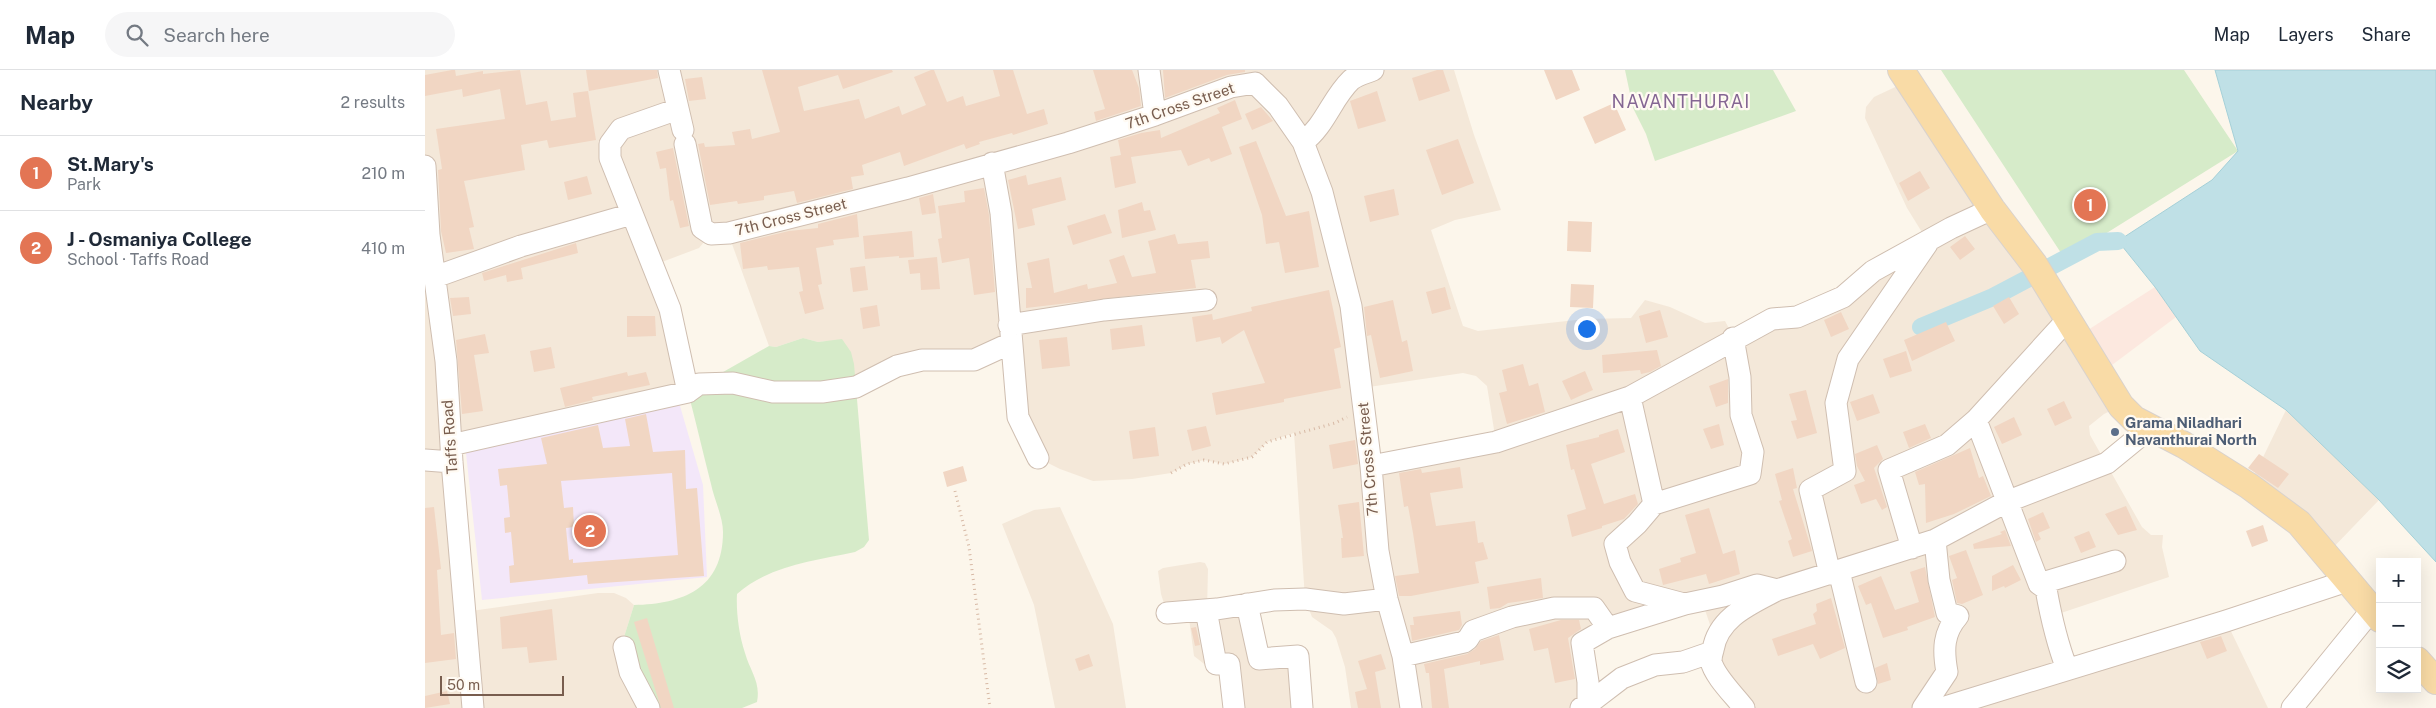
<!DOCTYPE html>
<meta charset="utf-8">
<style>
:root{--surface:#fff;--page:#f6f6f7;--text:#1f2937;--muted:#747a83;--line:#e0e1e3;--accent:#e37554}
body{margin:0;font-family:"Public Sans",sans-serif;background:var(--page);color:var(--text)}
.controls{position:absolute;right:15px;bottom:15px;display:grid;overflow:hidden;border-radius:0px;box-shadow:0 5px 20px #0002}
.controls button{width:45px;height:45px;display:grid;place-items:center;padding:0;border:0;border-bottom:1px solid var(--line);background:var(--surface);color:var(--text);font:25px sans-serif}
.scale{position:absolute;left:15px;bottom:12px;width:124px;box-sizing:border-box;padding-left:5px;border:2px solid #785d4e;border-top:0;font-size:14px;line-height:18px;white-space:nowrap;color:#785d4e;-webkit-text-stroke:4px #fffaf2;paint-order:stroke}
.you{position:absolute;left:1161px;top:258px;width:18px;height:18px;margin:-12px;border:4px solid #fff;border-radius:50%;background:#1a73e8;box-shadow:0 0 0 8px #1a73e833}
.badge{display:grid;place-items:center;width:32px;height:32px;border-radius:50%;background:var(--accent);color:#fff;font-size:16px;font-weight:700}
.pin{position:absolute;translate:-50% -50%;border:2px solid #fff;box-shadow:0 1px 5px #0006}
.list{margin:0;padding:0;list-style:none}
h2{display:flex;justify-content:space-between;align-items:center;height:65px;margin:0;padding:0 20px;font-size:21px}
h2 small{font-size:16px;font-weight:400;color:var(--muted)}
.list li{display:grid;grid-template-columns:32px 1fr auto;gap:15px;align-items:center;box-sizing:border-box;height:75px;padding:0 20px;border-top:1px solid var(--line)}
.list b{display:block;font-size:19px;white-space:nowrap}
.list p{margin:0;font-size:16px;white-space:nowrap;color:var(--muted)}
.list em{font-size:16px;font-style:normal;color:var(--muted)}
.icon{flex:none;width:28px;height:28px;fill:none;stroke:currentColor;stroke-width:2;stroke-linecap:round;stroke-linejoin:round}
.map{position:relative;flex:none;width:2011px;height:638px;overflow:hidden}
header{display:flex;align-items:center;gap:30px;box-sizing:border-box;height:70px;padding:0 25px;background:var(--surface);border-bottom:1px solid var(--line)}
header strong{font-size:24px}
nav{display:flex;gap:28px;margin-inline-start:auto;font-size:18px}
.search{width:350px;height:45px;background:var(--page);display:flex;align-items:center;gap:12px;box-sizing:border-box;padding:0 18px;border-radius:28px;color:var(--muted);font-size:19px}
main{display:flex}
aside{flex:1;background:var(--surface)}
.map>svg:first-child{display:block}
.residential{fill:#f4e8d9;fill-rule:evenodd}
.commercial{fill:#fce8df}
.education{fill:#f3e7f9}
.green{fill:#d6ebc9}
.water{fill:#bfe0e6;stroke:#a5d0d8}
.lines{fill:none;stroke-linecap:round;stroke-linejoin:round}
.canal{stroke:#bfe0e6;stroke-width:18}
.building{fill:#f1d6c3;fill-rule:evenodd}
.minor-casing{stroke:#cfbeb0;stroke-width:23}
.major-casing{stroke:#d9d2cd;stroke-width:28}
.path{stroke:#d7b9a5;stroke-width:3;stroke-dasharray:1 4;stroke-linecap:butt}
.minor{stroke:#fff;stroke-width:21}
.major{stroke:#f9dba6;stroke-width:26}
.service-dot{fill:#5c6f8a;stroke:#fffaf2;stroke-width:2}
.labels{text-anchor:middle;stroke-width:4.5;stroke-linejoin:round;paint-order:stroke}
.street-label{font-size:15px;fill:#785d4e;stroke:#fffaf2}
.service-label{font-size:15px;font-weight:bold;fill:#4e5e75;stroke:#fffaf2;text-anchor:start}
.quarter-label{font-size:18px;letter-spacing:1px;fill:#846693;stroke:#fffaf2}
</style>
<header>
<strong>Map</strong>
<div class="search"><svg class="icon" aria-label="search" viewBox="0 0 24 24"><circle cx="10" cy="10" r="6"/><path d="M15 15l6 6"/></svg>Search here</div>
<nav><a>Map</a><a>Layers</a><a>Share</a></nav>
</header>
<main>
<aside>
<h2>Nearby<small>2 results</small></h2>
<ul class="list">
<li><span class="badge">1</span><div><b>St.Mary's</b><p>Park</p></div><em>210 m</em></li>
<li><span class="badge">2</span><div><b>J - Osmaniya College</b><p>School · Taffs Road</p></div><em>410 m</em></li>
</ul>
</aside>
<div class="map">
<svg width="2011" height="638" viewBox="0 0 2011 638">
<rect width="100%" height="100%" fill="#fcf6eb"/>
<path class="residential" d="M0,0h1029l20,65 27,75 -46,10 -24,10 32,96 15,5 107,-12 46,-1 14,-18 25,7 35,16 20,-2 9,17 194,-96 -21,-34 -42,-90 1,-11 8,-10 34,-16 213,325 -17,8 -15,12 1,9 52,92 9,8h12l-1,12 7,30 -117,39 15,52 159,-47 42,87h-524l-11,-16 -28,-82 -20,-6 -103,39 -1,65h-230l-6,-41 -9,-29 -4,-7 -20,-14 -7,-18 -11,-166 -27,9 -15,15 -28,7 -20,-4 -17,4 -16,9 -39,6 -39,2 -33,-12 -22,-11 -27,-114 -89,16 -66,27 -29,-46 -9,1 -15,-4 -27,9 -7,-1 -41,-113 -17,1 -12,14 -45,17 34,127 -237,53 13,167 134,-19h16l12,5 8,7 -10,32 25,71h-224zM1038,303l13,3 11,10 9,56 -125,24 -9,-78z
M1861,340l93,90 -52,54 -78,-68z
M635,437l53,117 13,84h-71l-21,-103 -32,-81 32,-14z
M775,492l5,1 3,6 -1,41 40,-6 12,55 39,-3 4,52h-68l-5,-44 -21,3 -14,-11 -6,-45 -21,2 -6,-19 -3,-23 5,-3z"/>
<path class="commercial" d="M1730,217l21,30 -76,57 -23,-37z"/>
<path class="education" d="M253,329l25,86 4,92 -225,23 -17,-156z"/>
<path class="green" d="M1200,0h148l23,41 -141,50 -9,-27 -13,-26z
M1516,0h243l54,81 -173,108z
M378,268l15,4 24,-3 9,13 3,12 15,176 -5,7 -9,5c-41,9 -85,13 -118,42 -1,18 2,41 8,59 5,18 16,29 12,49l-15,6h-93l-25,-71 10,-32c49,-1 89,-16 89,-73 0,-15 -9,-33 -12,-48 -8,-31 -15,-62 -23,-92l81,-46 7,1z"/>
<path class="water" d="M1790,0h221v492l-57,-62 -93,-90 -86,-59 -45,-64 -37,-46 94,-61 26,-29z"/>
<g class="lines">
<path class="canal" d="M1496,257l72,-30 104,-55 21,-1"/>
</g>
<path class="building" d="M27,0h3l1,6 27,-5v3l37,-4 6,35 21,-4 4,20 25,-4 -3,-24 15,-2 8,49 -47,8 -2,-8 -26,5 4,25 -61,11 10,46 -5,1 5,21 -28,4 -5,-22 -3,-61 4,-1 -6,-40 69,-10 -5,-30 -37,8 -1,-8 -37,7v-21z
M161,0h71l1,8 -69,13z
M337,0h130l1,2 -50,17 -5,-14 -40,12 6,24 55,-12 6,20 34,-13 3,9 24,-10 -12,-28 17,-7h3l13,32 16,-6 3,10 34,-10 -7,-26h20l14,44 17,-5 4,15 -35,11 -1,-2 -33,9 1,2 -14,5 -2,-5 -60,22 -4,-14 -38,13 2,10 -13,2 2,12 -56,14 -3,-12 -30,5v4l-26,4 -1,-3 -27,4 -12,-61 6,-1 1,4 30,-2 -3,-13 18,-3 2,10 28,-7z
M668,0h39l7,18 2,18 -45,15 -2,-9 11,-3z
M738,0h82v2l-18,3 -62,23z
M1012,0h6l7,21 -31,10 -7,-23z
M1119,0h28l8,20 -24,10z
M277,7l4,22 -17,2 -4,-22z
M952,21l9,30 -28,8 -8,-28z
M810,30l7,19 -20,8 10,27 -21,8 -2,-4 -21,8 -7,-16 -50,7 5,26 -21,5 -5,-31 11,-2 -3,-15 23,-7 19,-3 1,8 59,-25 -3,-5z
M1189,33l12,27 -31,14 -12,-27z
M836,37l12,14 -21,9 -7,-16z
M1033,69l16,44 -32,12 -16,-45z
M831,71l30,75 23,-5 10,56 -34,6 -6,-31 -13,2 -4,-29 -23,-68z
M248,78l16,78 -9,2 -7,-28 -3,1 -4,-33 -6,1 -4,-17z
M1495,101l10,17 -22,13 -9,-18z
M601,105l2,10 33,-8 5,23 -34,9 3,16 -17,4 -10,-49z
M162,106l5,18 -24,6 -4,-18z
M559,118l5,27 6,77 -21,3 -5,-37 -27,5 -4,-24 4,-1 -4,-32 27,-4 -1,-11z
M969,119l5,26 -29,7 -6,-26z
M508,124l3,19 -14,2 -3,-17z
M717,132l2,9 6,-1 6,20 -34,8 -4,-28z
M432,144l2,23 -26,3 1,5 -18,3 6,36 -4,1 6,24 -19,5 -6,-22 4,-1 -4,-24 -31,3 -1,-4 -24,3 -3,-26 49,-12 29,-3v-4z
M680,144l7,19 -39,12 -6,-19z
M1143,151l24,1 -1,30 -24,-1z
M487,161l2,26 -15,1v-2l-34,3 -2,-23z
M750,164l3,10 30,-3 2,17 -19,2 5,28 -170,20v-20h6l-5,-25 22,-5 5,35 33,-9 1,5 29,-6 -8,-23 15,-5 8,22 24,-4 -8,-32z
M1540,166l10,13 -15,11 -10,-13z
M151,173l2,10 -57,15 2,11 -16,3 -1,-7 -22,6 -2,-8z
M512,187l3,32 -19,1 -1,-17 -10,1 -2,-14z
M440,196l3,24 -15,2 -3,-24z
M1146,214l23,1 -1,23 -23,-1z
M1020,217l6,22 -19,5 -6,-22z
M904,220l12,57 -7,2 7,39 -57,11v3l-68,13 -4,-22 53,-10 -21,-53 -22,14 -2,-7 -24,5 -4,-25 20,-3 1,6 39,-9 -1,-4z
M44,227l2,17 -18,2 -3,-18z
M1584,227l10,17 -15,10 -11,-18z
M968,230l9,42 5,-2 6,31 -33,7 -9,-43 -4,1 -3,-29z
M452,235l3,21 -17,3 -3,-21z
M1235,240l8,27 -22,6 -7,-27z
M1416,242l8,17 -18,8 -7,-17z
M202,246h28l1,20 -29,1z
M1521,252l9,19 -43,20 -8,-21z
M717,255l3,21 -33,4 -2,-21z
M60,264l4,19 -15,2 9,56 -21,3 -6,-74z
M642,267l3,29 -28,3 -3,-29z
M126,277l4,21 -21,4 -4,-21z
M1232,280l4,16 -11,6 -9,2 -1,-4 -37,3 -1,-18z
M1481,281l6,20 -22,7 -7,-19z
M1098,294l6,22 9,-3 7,29 -38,12 -8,-31 8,-2 -5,-21z
M1160,301l8,19 -22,10 -9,-19z
M202,302l1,4 18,-4 4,13 -58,12 1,3 -28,7 -5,-19z
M1303,309v24l-12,4 -7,-21z
M1381,320l11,43 -20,6 -6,-18 6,-1 -8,-26z
M1448,324l7,19 -23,8 -7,-19z
M1639,331l8,17 -17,8 -8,-17z
M221,344l7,38 32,-2 1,39 11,-1 7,88 -116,8 -1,-9 -77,8 -1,-17 5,-1 -3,-33 -6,1 -1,-15 6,-1 -3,-32 -7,1 -2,-17 49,-5 -6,-26 57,-13 5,23 27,-2 -5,-27zM247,403l6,82 -105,8v-4l-4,1 -3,-32 8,-1 -1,-20 -9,1 -3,-27z
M1589,347l8,18 -20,9 -8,-17z
M1294,354l5,21 -13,4 -8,-20z
M1500,354l6,14 -22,10 -6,-16z
M781,356l5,20 -19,5 -5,-21z
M730,357l4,29 -26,3 -4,-28z
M1193,359l7,23 -34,12 13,40 31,-10 3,10 -14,15 -22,7v2l-30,9 -5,-22 19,-6 -12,-40 -3,1 -5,-25 33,-8v-2z
M930,370l3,24 -25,5 -4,-24z
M1452,375l6,14 -9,9 13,39 -5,3 -6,-11 -15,5 -7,-19 11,-4 -8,-15 -2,-12z
M1545,378l9,30 4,-2 8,20 -37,18 -28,9 -1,-39 -6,1 -4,-13z
M1834,384l30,20 -11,14 -30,-20z
M538,396l4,15 -20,6 -4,-15z
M1035,397l3,21 -33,5 6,33 39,-5 3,22 5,-1 5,17 -13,3 4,21 -68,13h-12l-4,-20 24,-3 -6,-40 -5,-27 -4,1 -5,-34 22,-4 1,4z
M1368,398l4,20 -4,1 19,62 -19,6 -5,-16 4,-2 -13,-38 3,-1 -7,-26z
M934,432l5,54 -22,2 -1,-20h2l-5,-33z
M1701,436l11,24 -19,5 -13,-21z
M9,437l7,62 -4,1 4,65 13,-2 2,26 -31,4v-155z
M1284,438l14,46 12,-4 5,24 -31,10 -3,-10 -43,11 -4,-16 22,-7 -1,-4 16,-5 -11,-38z
M1618,442l7,16 -12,5 3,6 -5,3 -8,-23z
M1838,455l5,16 -16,6 -6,-16z
M1580,460l6,16 -37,3 -1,-5 29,-10 -2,-2z
M1664,461l7,16 -15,6 -7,-16z
M1541,480l17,45 -21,9 -5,-1 -5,-23 5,-2 -8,-22z
M1588,495l8,15 -16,8 -1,-2 -12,5v-15z
M1500,497l10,50 -28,10 1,3 -25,8 -12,-35 -5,2 -8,-19 23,-10 14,34 24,-8 -9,-30z
M1116,508l2,20 -35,5 -8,5 -10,1 -3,-22z
M1406,528l14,50 -25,11 -7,-15 -35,12 -6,-17 44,-15 -3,-10 4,-3 -1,-7z
M127,539l5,51 -28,3 -2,-16 -25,2 -2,-32z
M1035,541l2,14 -3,5 -47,11 -2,-16h4l-1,-8z
M222,548l27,90h-13l-22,-70 -5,-16z
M1136,550h18l2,9 -13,9 7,41 -20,4 -7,-35 -14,3 -5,-22z
M771,557l4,18 -5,1 -4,-18z
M1074,565l5,25 -24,5v-4l-36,8 5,39h-17l-3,-35h-3l-2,-9 43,-10 8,-5 6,-8z
M1796,566l6,15 -20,8 -7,-17z
M664,584l4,12 -14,5 -4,-12z
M956,584l5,15 -11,3 6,36h-23l-3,-16 12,-3 -9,-28z
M1462,593l4,17 -13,4 -3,-16z
M22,621l3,13 -25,4v-12z"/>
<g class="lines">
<defs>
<path id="minor" d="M244,0l14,60
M724,0l6,45
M878,72c22,-16 29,-44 48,-62 6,-5 15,-7 22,-10
M260,74l17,84 9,6 18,-1 179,-45 160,-45 87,-28 76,-28 24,-4 23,23 25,36 19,50 29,114 20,160 7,85 9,48 16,57 8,52
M567,93l9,50 17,204 20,41
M0,96l4,69 17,126 6,101 21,246
M10,207l86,-31 111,-32
M584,255l95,-15 102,-10
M263,322l11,-8 34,-1 40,9h49l34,-5 41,-21 25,-6h52l37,-17
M1205,327l24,107
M1551,350l63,164 76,-23
M26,375l237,-53 -18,-83 -60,-151v-14l11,-15 57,-20
M0,390l27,2
M946,396l125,-24 134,-45 142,-78 25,-2 46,-20 30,-26 78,-43 41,-19
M1487,478l-23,-78 58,-25 29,-25 91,-100
M1414,501l27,111
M1405,504l-20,-84 35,-19 -9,-68 12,-44 79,-115
M1614,514l7,5c5,28 11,54 21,80
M822,534l12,55 39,-3 4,52
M1259,534l-49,-13 -15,-29 -5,-18 22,-20 17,-20 96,-30 3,-22 -12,-37 -1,-38 -7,-39
M781,540l10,54h13l5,44
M742,543l50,-4 57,-9 31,-1 39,5 43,-5
M199,577l6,25 19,36
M978,586l61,-14 4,-3 5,-8 39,-14 42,-9h40l14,20 77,-24 38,-8 34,-11 20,5 158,-50 71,-38 101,-39 44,-36
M1163,634l34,-26 33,-13 28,-3 29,-10
M1156,638l7,-4v-22l-6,-39 26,-15
M1319,638c-9,-12 -30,-32 -33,-47 0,-3 1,-8 2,-11 5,-33 38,-46 64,-60
M1498,638l24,-36c-4,-22 -4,-39 11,-56l-11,-3 -8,-33 -4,-40
M1517,638l284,-87 121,-40
M1867,638l79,-97"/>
<path id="major" d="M1476,0l91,139 42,55 87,142 13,13 50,26 65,41 50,37 81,96
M1992,590l19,21"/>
</defs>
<use href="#minor" class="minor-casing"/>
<use href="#major" class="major-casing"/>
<path class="path" d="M746,403l16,-9 17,-4 20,4 28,-7 15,-15 68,-19 12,-6
M530,421l14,56 21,161"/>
<use href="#minor" class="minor"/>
<use href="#major" class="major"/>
</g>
<circle class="service-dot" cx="1690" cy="362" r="5"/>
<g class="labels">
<g class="street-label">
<text transform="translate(755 36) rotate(-19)" y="5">7th Cross Street</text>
<text transform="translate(366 147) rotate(-14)" y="5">7th Cross Street</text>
<text transform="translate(25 367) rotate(-94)" y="5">Taffs Road</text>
<text transform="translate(943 389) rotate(-95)" y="5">7th Cross Street</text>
</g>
<g class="service-label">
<text x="1700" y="358">Grama Niladhari<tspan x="1700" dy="17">Navanthurai North</tspan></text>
</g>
<g class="quarter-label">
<text x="1256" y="38">NAVANTHURAI</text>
</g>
</g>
</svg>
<div class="controls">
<button>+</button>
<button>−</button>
<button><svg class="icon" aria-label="layers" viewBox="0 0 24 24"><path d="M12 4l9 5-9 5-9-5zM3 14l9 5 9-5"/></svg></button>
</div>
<div class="scale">50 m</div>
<div class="you"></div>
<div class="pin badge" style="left:1665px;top:135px">1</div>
<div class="pin badge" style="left:165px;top:461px">2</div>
</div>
</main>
